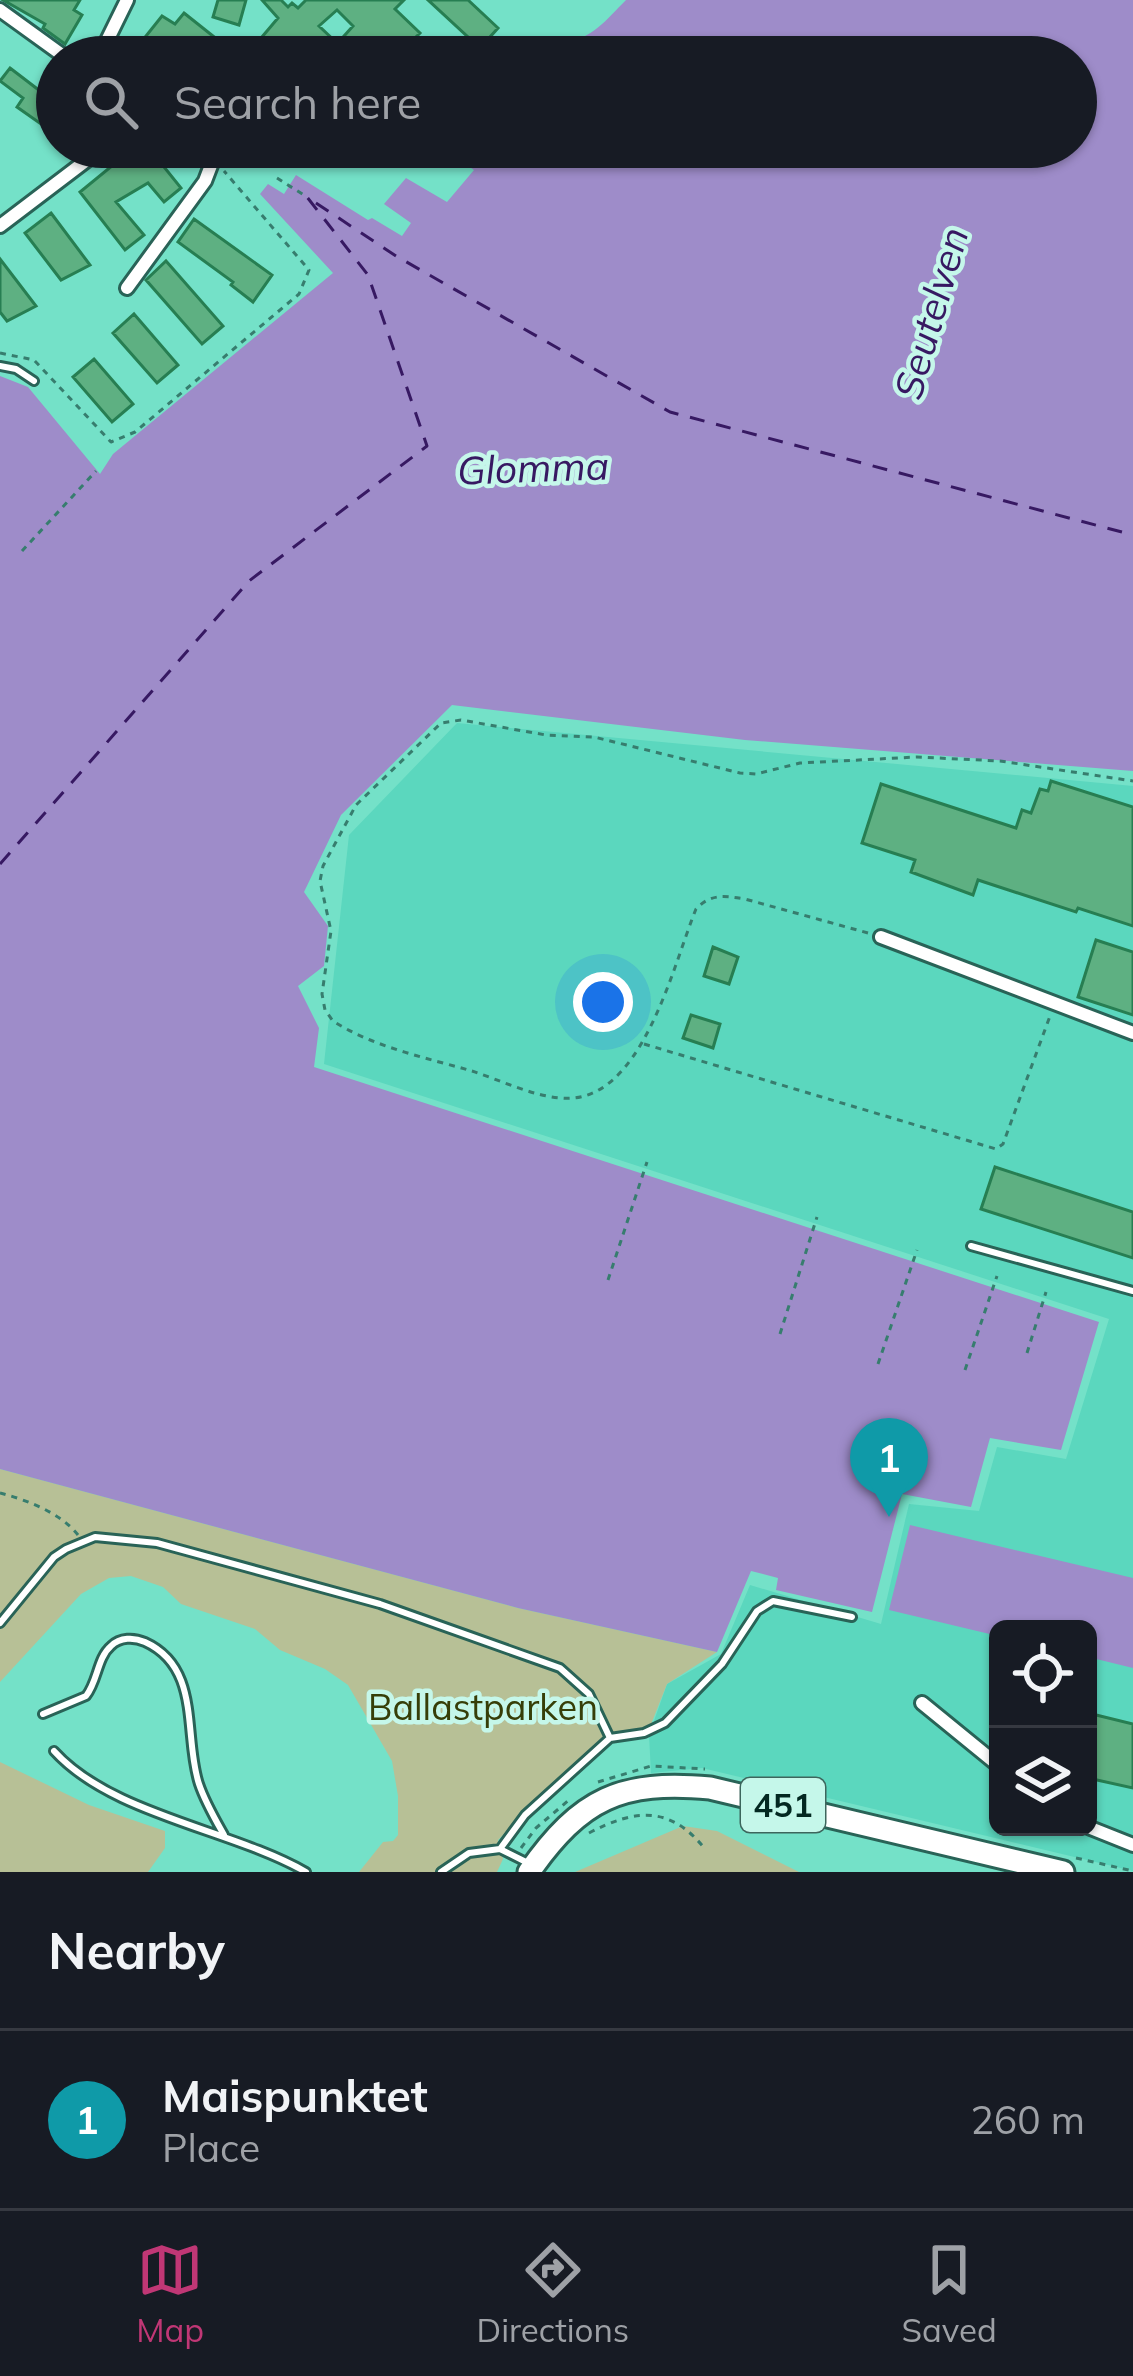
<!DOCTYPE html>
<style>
:root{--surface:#171b24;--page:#242831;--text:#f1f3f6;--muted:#9ea1a6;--line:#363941;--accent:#c03775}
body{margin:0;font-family:Mulish,sans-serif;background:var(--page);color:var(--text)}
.controls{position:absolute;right:36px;bottom:36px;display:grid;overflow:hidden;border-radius:18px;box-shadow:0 3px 9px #0004}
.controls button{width:108px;height:108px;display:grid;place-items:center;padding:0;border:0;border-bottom:3px solid var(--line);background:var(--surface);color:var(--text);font:60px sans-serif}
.you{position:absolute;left:603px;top:1002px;width:42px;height:42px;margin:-30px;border:9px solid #fff;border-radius:50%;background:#1a73e8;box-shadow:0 0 0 18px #1a73e833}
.badge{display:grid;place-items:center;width:78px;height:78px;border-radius:50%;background:var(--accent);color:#fff;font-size:39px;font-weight:700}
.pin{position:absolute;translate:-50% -99px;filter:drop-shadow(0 3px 6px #0008)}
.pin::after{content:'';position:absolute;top:63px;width:42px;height:36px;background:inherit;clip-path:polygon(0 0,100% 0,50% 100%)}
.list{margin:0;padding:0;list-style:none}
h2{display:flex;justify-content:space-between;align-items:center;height:156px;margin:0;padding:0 48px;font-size:51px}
h2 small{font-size:39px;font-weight:400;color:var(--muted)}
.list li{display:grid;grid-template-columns:78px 1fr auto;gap:36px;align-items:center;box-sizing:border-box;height:180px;padding:0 48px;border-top:3px solid var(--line)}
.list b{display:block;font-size:45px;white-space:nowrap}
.list p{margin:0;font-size:39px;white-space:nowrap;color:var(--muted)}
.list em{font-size:39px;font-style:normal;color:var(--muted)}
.icon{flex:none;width:66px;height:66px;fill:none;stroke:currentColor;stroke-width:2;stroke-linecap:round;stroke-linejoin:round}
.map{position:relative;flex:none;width:1133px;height:1872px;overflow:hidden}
.search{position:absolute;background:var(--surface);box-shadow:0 3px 9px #0004;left:36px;right:36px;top:36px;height:132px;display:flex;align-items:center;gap:30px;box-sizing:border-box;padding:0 42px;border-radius:66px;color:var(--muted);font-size:45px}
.sheet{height:336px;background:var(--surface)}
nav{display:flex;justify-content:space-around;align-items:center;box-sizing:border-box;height:168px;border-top:3px solid var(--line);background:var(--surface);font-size:33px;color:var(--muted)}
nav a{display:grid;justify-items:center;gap:6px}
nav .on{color:var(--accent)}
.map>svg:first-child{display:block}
.built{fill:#5bd7be;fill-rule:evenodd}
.green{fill:#b7c096}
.water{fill:#9e8cc9}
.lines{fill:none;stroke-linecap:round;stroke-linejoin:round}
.ferry{stroke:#371962;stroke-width:3;stroke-dasharray:15 12;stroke-linecap:butt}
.building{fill:#5eb082;stroke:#277e52;stroke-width:3}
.service-casing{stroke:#296357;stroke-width:12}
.minor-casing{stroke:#296357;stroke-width:18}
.primary-casing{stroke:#296357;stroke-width:27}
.path{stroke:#377d6e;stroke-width:3;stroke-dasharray:6 6;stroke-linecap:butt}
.service{stroke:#fff;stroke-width:6}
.minor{stroke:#fff;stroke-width:12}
.primary{stroke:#fff;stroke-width:21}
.labels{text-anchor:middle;stroke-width:9;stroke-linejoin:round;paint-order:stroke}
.shield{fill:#c5f7ea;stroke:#3d665d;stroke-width:3}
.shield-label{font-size:33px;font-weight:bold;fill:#032821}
.park-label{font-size:36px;fill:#363e08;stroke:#c5f7ea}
.water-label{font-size:39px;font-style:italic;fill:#371962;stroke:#c5f7ea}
</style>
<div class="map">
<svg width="1133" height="1872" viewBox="0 0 1133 1872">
<rect width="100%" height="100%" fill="#74e1c8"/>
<path class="built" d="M457,723l676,63v1085l-431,-103 -51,5 -2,-38 18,-51 54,-30 29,-69 131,39 28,-120 70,7 18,-64 69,12 43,-140 -785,-255 25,-229zM998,1629h90v198h-90z"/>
<path class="green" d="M0,1469l518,139 199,44 -50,32 -17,43 -46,12 -106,101 5,19 -6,13h-138l24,-30 10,-1 5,-6v-39l-6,-35 -44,-76 -23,-16 -45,-19 -25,-21 -74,-25 -18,-17 -32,-11 -22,2 -28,16 -81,88z
M0,1762l89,43 76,26v17l-17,24h-148z
M683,1826l34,5 82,41h-224z"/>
<path class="water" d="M626,0h507v771l-388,-31 -293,-35 -111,110 -37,77 24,34 -4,40 -26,20 21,42 -5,39 785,255 -38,128 -71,-12 -19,69 -69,-13 -30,118 -96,-22 2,-12 -27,-7 -34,81 -199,-44 -518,-139v-1093l28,11 72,87 13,-20 220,-181 -73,-79 8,-10 16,10 12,-19 72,45 4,-2 30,18 9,-13 -27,-19 22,-26 41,24 27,-32 -26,-19 4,-4h624v-90h-546l18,-20c36,13 54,-13 78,-37z
M910,1525l223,53v90l-45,-11v-28h-90v7l-109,-26z"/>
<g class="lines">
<path class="ferry" d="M0,864l249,-283 178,-135 -59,-171 -61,-78 89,59 274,156 463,123"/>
</g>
<path class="building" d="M3,0h77l-6,10 8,5 -17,29 -22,-16 2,-4z
M218,0h28l-7,25 -26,-8z
M262,0h19l7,7 4,-4 6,5 8,-8h98l-9,9 25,24 -4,4 20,20h-88l-12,-12 17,-19 -16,-16 -18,16 18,17 -12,14h-80l33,-39z
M428,0h40l30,28 -18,20z
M184,13l39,31 -11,13h-39l-27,-21 16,-20 13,8z
M10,68l34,26 13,-18v25l-16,23 -24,-17 6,-9 -23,-17z
M135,147h13l33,41 -17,14 -16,-19 -32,19 28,33 -19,15 -45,-58z
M384,147h34l-15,17z
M51,213l39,52 -29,15 -36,-47z
M194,219l78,56 -19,27 -22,-17 2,-3 -55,-40z
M0,259l36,47 -29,15 -7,-9z
M166,261l57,65 -21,18 -56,-64z
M134,314l44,51 -21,18 -44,-50z
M94,359l39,45 -21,18 -39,-45z
M1051,781l82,26v119l-55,-18 -2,4 -98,-32 -5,15 -62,-23 4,-12 -53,-17 19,-59 135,44 6,-18 9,3 9,-24 8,2z
M1096,940l37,12v63l-55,-18z
M713,947l25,10 -9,27 -25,-8z
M691,1015l29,9 -7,24 -30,-10z
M995,1167l138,45v46l-152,-49z
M1088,1713l45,11v64l-45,-10z"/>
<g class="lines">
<defs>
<path id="service" d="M0,366l16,3 18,12
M971,1246l162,45
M0,1623l54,-66 12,-8 29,-12 62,6 223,61 180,64 29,26 21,44 -85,77 -25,34 -31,4 -28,19
M43,1714l43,-18c12,-15 11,-38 25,-50 9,-9 23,-9 34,-4 57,26 38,94 54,142 6,18 16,35 25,51
M610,1738l34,-5 21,-10 57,-59 35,-53 16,-10 79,16
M54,1751c58,64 177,78 252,121
M500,1849l30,15"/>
<path id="minor" d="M0,10l65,47
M99,57l28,-57
M0,226l104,-79
M127,288l78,-107 13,-34
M881,937l252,96
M922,1703l76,62
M1088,1827l45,18"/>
<path id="primary" d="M529,1872c52,-74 92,-92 181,-84l353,84"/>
</defs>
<use href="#service" class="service-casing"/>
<use href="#minor" class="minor-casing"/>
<use href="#primary" class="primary-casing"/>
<path class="path" d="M277,178l30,19
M0,353l34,7 77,82 24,-10 164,-138 10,-24 -85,-99
M22,551l74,-80
M868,933l-123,-34c-20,-3 -34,-6 -49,10 -24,59 -55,197 -135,189 -29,-2 -61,-18 -89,-27 -45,-13 -99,-24 -139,-50l-8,-11 -3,-16 9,-63 -11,-50 3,-15 33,-61 85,-82 20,-3 85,15 48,2 146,36 16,1 44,-11 117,-6 83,4 133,20
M644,1044l352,105 7,-5 47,-128
M608,1280l39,-118
M780,1334l37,-117
M1027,1353l19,-61
M878,1364l39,-114
M965,1370l32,-94
M0,1493c27,7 61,20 78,42
M598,1782l53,-16 54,3
M589,1833c46,-24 81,-28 116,16
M521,1848l15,-20 33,-28
M1076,1858l57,13"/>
<use href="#service" class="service"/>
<use href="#minor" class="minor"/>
<use href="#primary" class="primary"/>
</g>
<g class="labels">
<rect class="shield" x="741" y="1778" width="84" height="54" rx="9"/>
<g class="shield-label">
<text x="783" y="1817">451</text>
</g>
<g class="park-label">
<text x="483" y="1720">Ballastparken</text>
</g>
<g class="water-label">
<text transform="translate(931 313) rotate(-74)" y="14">Seutelven</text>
<text transform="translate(533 468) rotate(-2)" y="14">Glomma</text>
</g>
</g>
</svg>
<div class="controls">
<button><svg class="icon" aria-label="locate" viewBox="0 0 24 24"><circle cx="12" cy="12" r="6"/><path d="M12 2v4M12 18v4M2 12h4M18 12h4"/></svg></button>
<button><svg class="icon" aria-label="layers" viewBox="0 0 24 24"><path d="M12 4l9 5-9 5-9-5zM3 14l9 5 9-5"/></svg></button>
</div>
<div class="you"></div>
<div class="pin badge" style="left:889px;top:1517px;background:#0f9aa8">1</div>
<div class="search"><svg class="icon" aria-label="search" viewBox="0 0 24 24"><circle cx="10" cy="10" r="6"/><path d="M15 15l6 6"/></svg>Search here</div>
</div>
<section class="sheet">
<h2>Nearby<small></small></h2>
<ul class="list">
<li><span class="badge" style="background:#0f9aa8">1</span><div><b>Maispunktet</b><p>Place</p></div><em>260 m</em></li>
</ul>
</section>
<nav>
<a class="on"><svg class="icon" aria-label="map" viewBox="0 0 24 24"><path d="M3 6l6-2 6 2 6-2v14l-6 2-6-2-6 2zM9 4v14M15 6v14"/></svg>Map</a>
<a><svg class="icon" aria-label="directions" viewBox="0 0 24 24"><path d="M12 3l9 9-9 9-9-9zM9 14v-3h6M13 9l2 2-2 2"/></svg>Directions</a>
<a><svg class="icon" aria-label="saved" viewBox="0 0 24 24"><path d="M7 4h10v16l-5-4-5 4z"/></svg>Saved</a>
</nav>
